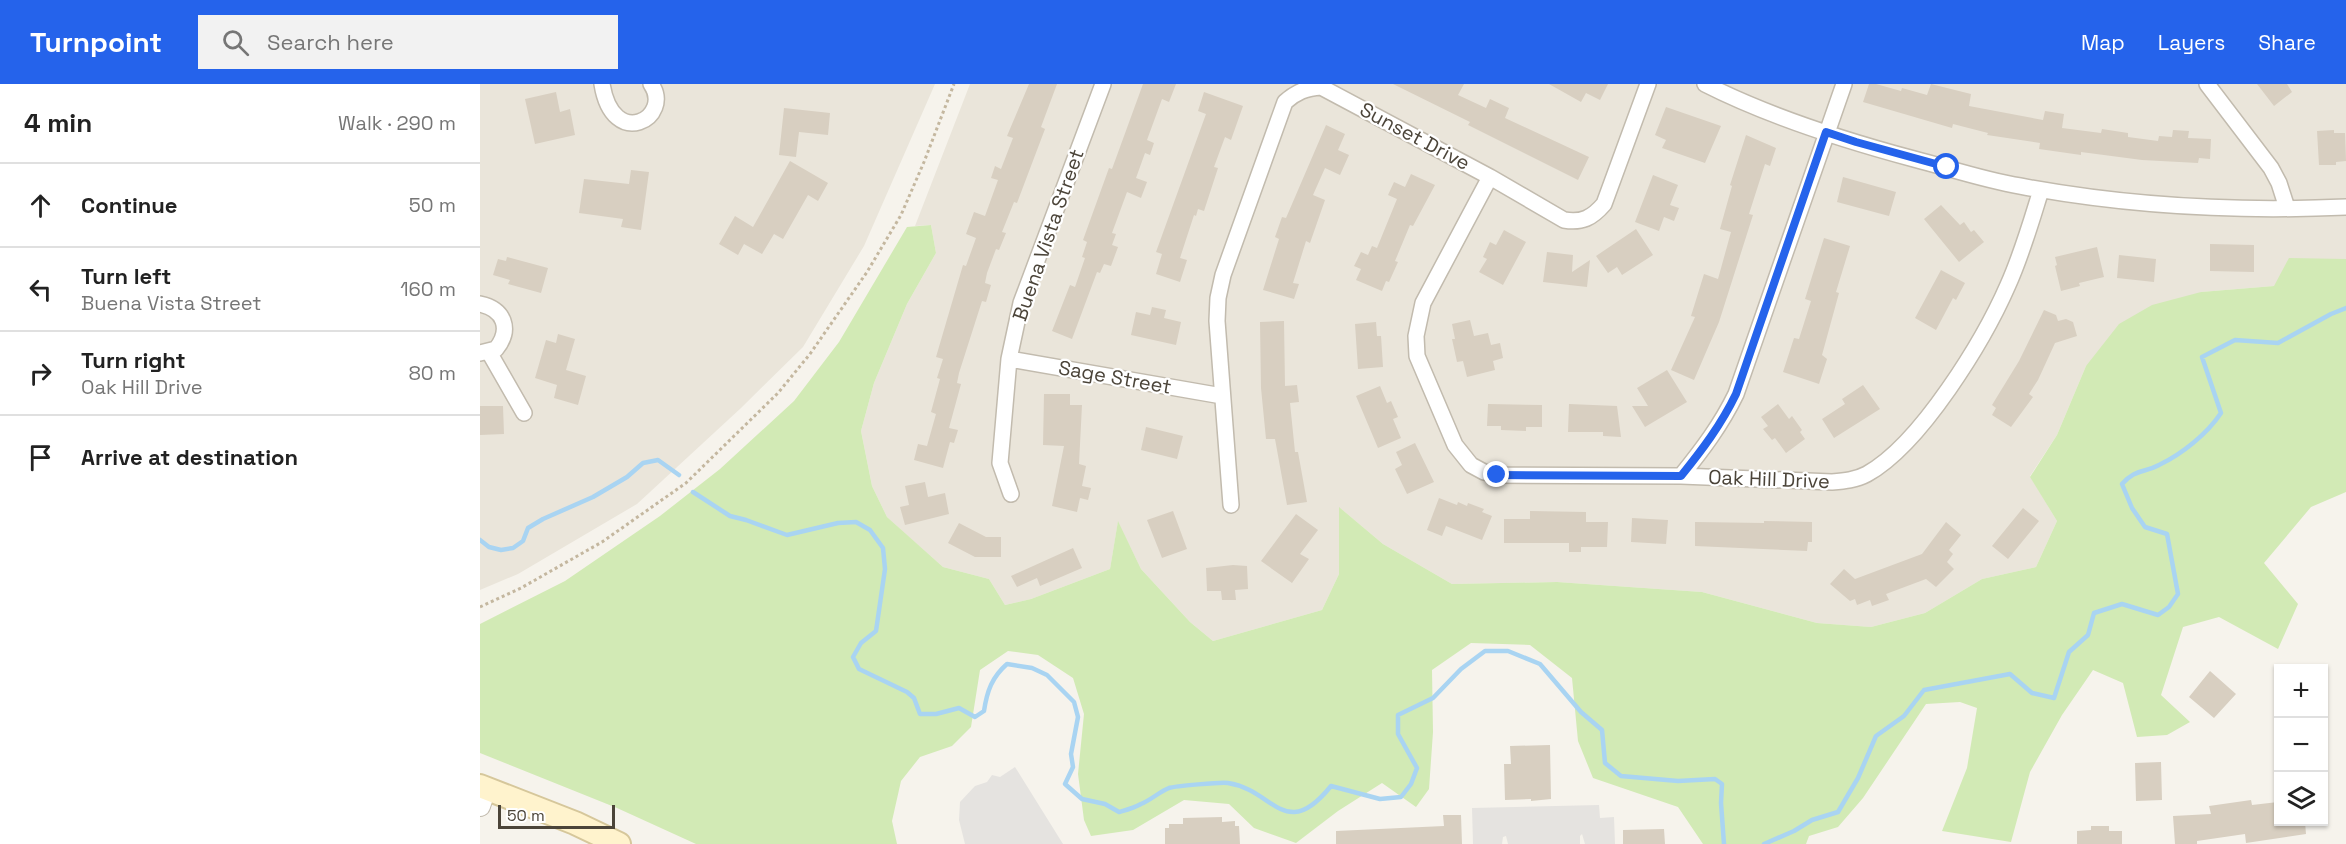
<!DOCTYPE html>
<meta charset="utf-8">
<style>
:root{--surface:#fff;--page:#f2f2f2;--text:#222;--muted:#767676;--line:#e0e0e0;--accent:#2563eb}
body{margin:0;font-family:"Space Grotesk",sans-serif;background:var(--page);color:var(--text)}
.controls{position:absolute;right:18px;bottom:18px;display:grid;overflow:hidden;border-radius:0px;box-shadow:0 2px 4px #0004}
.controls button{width:54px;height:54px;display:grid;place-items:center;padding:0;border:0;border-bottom:2px solid var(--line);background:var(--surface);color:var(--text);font:30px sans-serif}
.scale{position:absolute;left:18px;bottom:15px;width:117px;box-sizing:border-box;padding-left:6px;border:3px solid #4b4439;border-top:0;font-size:16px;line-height:21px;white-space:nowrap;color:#4b4439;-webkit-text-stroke:4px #fff;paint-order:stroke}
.stop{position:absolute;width:18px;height:18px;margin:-14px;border:4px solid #2563eb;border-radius:50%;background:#fff}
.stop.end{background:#2563eb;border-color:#fff;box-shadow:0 2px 6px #0008}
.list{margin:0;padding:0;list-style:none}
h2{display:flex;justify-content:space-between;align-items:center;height:78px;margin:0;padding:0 24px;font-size:26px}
h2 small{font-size:20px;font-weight:400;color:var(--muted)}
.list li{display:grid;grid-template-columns:39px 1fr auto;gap:18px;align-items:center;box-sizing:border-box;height:84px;padding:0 24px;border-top:2px solid var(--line)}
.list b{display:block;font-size:22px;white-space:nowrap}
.list p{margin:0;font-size:20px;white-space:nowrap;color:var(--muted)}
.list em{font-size:20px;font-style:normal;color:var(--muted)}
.icon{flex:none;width:33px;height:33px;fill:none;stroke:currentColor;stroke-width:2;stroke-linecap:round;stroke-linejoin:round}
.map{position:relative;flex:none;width:1866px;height:760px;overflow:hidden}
header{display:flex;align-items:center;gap:36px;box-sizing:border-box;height:84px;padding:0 30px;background:var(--accent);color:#fff}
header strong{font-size:28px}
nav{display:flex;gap:33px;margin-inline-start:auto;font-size:21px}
.search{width:420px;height:54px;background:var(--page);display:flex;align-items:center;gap:15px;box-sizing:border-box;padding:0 21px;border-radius:0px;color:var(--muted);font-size:22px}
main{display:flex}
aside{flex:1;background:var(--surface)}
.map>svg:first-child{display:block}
.residential{fill:#eae5da}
.green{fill:#d2eab5}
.parking{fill:#e5e3e0}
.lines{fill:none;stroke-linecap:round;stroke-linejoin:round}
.stream{stroke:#a9d4f2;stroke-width:4.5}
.building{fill:#d8cfc1}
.minor-casing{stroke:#c2bbae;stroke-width:18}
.tertiary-casing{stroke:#c2bbae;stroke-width:22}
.secondary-casing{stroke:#d6c79b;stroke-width:26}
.path{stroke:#c4b79f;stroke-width:3;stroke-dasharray:3 3;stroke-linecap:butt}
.minor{stroke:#fff;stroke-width:15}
.tertiary{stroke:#fff;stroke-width:20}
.secondary{stroke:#fff3cd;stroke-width:22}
.route{stroke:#2563eb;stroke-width:8}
.labels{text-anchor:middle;stroke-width:4.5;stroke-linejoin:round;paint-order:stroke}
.street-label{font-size:20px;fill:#4b4439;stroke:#fff}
</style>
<header>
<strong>Turnpoint</strong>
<div class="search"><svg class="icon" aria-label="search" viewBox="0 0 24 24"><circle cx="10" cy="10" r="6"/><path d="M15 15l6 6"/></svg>Search here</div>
<nav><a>Map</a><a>Layers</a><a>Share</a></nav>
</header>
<main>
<aside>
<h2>4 min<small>Walk · 290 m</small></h2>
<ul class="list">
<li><svg class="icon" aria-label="ahead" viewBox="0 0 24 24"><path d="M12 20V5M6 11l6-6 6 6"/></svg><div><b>Continue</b></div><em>50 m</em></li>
<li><svg class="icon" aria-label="left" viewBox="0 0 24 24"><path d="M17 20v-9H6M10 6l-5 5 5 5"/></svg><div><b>Turn left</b><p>Buena Vista Street</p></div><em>160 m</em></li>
<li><svg class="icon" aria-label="right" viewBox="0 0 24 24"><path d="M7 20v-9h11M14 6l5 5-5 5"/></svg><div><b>Turn right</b><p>Oak Hill Drive</p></div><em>80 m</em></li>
<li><svg class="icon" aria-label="arrive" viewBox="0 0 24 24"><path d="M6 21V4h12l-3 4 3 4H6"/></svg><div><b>Arrive at destination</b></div></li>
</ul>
</aside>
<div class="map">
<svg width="1866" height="760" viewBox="0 0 1866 760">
<rect width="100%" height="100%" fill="#f6f3ec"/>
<path class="residential" d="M0,0h455l-71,162 -61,101 -62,61 -104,96 -119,70 -38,16z
M490,0h1376v176l-72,26 -73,6 -115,74 -29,69 -27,41 27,45 -21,46 -54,12 -57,34 -54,14 -54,-4 -115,-31 -145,-10 -105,2 -69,-40 -43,-36 -1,66 -17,36 -109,31 -23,-19 -49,-53 -23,-47 -8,47 -79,30 -26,6 -16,-26 -46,-12 -34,-30 -22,-20 -15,-31 -11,-55 13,-48 33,-79 29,-51 -5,-28 -16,1z"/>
<path class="green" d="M451,141l5,28 -29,51 -33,79 -13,48 11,55 15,31 56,50 46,12 16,26 26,-6 79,-30 8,-48 23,48 49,53 23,19 109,-31 17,-36v-67l44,37 69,40 105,-2 145,10 115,31 54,4 54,-14 57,-34 54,-12 21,-46 -27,-44 27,-42 29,-69 33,-42 33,-19 49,-13 73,-6 15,-28 57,1v233l-35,15 -47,56 34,41 -20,45 -59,-32 -36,10 -22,68 29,27 -23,13 -30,2 -14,-54 -30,-13 -31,45 -32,57 -19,70 -69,-11 25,-63 10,-60 -17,-6 -34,2 -63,94 -25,29 -29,9 -3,8h-103l-25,-37 -85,-29 -15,-37 -6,-63 -42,-33 -59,-2 -39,27 1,62 -4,57 -13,18 -34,-24 -44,28 -42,32 -42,-15 -25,-24 -45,-4 -51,30 -42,6 -7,-16 -6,-46 6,-60 -11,-36 -35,-23 -30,-4 -28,19 -9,57 -19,19 -32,11 -19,24 -9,40 5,23h-201l-79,-36 -137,-55v-129l85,-43 95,-65 60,-47 74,-68 45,-59 68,-115z"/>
<path class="parking" d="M535,683l48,77h-98l-6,-24 1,-18 15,-16 12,-4 5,-7 8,2z
M1119,721l1,13 14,-1 1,27h-30l-3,-10 -2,2v8h-72l-2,-8 -3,1 -1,7h-29l-1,-36z"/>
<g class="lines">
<path class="stream" d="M213,408l37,24 16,4 41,15 51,-12 18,-1 14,8 13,18 2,21 -9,62 -15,12 -8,14 6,12 48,23 7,6 6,16h16l23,-6 16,9 9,-6c3,-20 8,-34 23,-47l25,4 15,7 27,27 4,15 -7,37 2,13 -8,17 17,15 23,5 14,8c7,-2 15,-4 22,-8 10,-4 18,-12 28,-16 6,-2 52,-6 59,-5 46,7 57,60 103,3l49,13 21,-2 10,-13 6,-16 -19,-34v-19l35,-17 28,-29 24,-18h23l32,13 41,48 21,18 3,33 16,13 57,5 37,-2 7,5 -1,19 3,41
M0,456l9,7 12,3 12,-2 10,-7 5,-13 15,-9 50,-22 34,-20 16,-14 15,-3 21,15
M1284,760l30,-13 18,-11 26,-8 20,-34 18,-42 28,-20 20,-26 86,-16 22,19 22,5 15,-46 19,-17 6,-22 28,-9 36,11 11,-8 9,-13 -11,-60 -22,-7 -13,-19 -10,-24c13,-15 22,-11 37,-19 23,-11 48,-31 62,-52l-19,-56 33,-17 43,3 53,-29 15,-6"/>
</g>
<path class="building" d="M549,0h28l-16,43 4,2 -28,74 -3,-1 -12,30 4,1 -7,17 -3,-1 -9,24 -2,10 6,2 -5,17 -4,-1 -23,72 -2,10 4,1 -12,44 9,2 -4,13 -4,-1 -7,26 -29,-8 4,-16 9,2 9,-32 -5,-2 9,-33 -3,-1 6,-19 -7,-2 27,-92 3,1 10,-28 -10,-4 8,-22 11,4 13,-36 -7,-2 4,-12 6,3 12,-31 -6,-2z
M663,0h33l-7,18 -7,-3 -15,41 7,3 -4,12 -5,-2 -9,25 11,4 -6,16 -14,-6 -15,41 4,1 -4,11 6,2 -7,19 -7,-2 -4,9 -3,-1 -25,67 -20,-8 18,-46 5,2 10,-29 -3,-1 5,-15 -4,-2 26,-72 3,1z
M913,0h71l-6,11 28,13 4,-9 19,9 -4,10 84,39 -11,23 -110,-55 2,-3z
M1069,0h59l-8,16 -14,-7 -5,9z
M1389,0h7l25,7 1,-3 25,7 4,-11 40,10 -2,12 74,14 2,-9 19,3 -2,14 39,5 1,-4 26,4v4l30,4 1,-5 13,1 1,-7 16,1 -1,7 23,1 -1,20 -11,-1 -1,5 -56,-3 -61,-8v3l-42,-6 1,-6 -53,-8 1,-2 -35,-9 -1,4 -89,-26z
M1777,0h30l5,8 -18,14z
M76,8l4,20 10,-3 5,26 -40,9 -10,-45z
M724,8l39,14 -12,34 -6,-3 -11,30 4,1 -14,43 -6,-2 -2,7 -2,-1 -14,43 7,2 -7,22 -24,-8 6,-20 -6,-2 50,-138 -8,-3z
M1186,23l55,19 -16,37 -43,-15 4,-8 -11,-5z
M304,24l46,5 -2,22 -29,-3 -3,25 -17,-2z
M846,41l19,9 -7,16 11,5 -9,20 -15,-7 -12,27 12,5 -15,43 -4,-2 -13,42 6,1 -5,15 -31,-9 16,-51 -4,-2 7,-20 4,1z
M1854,46v3h11l1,28 -10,1v3h-17l-2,-34z
M1266,51l30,13 -6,18 -5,-2 -16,50 4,1 -34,107 -25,58 -23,-10 24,-53 -4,-1 13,-42 14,5 13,-47 -11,-3 12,-43 -2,-1z
M310,77l38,22 -10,18 -10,-6 -25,44 -9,-5 -12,20 -18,-10 -6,11 -19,-11 16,-28 18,11z
M151,86l18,2 -8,58 -20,-3 2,-8 -44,-6 5,-34 45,5z
M931,90l24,11 -22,41 -3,-1 -15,36 3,1 -9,20 -3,-1 -4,10 -26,-11 5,-11 -7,-3 7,-14 7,3 4,-9 5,2 20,-49 -9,-4 6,-13 11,5z
M1173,91l25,10 -8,20 9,3 -5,13 -10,-4 -5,14 -24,-9z
M1363,93l53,15 -7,24 -52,-14z
M1461,121l19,20 4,-3 7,10 3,-2 10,12 -25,20 -35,-43z
M1156,145l17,26 -31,20 -5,-8 -9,6 -12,-17z
M1024,146l22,12 -23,43 -24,-13 8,-13 -4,-2 7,-15 6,3z
M1344,154l26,8 -14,46 3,1 -17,62 5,4 -8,25 -36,-12 11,-34 5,1 12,-38 -6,-2z
M1730,160l44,1v27l-44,-1z
M1617,163l7,30 -25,6 1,3 -19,5 -6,-25 2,-1 -2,-8z
M1067,168l26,3 -1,17 18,-12 -3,27 -44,-5z
M1639,171l37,4 -2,23 -37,-4z
M27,173l41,11 -7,25 -33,-9 2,-4 -17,-5 5,-16 8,2z
M1461,186l24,13 -9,17 -3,-2 -17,32 -21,-12z
M672,223l14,3 -2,8 17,4 -5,23 -45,-10 5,-23 14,3z
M1564,226l12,5 2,6 8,-2 7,3 4,14 -22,7 -17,37 -9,14 4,3 -22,30 -19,-12 4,-7 -4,-3 27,-44z
M990,236l4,16 14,-3 3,12 9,-2 3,15 -10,3 2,9 -28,7 -4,-16 -6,1 -5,-23h3l-3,-15z
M804,237l1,65 12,-1 2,17 -9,1 5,49h3l9,50 -20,3 -12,-66h-9l-5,-51 -1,-66z
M896,238l1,14h4l2,31 -25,2 -3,-45z
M78,250l17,5 -9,31 20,6 -8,29 -24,-7 3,-13 -22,-7 11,-38 10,3z
M1187,286l20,32 -42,25 -13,-21h16l-11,-18z
M1383,301l17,24 -46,29 -12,-19 23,-15 -3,-5z
M900,302l7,17 4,-2 7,16 -5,2 8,19 -23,10 -22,-52z
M564,310h26v11h12l-3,59 7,2 -4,20 9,2 -3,12 -8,-2 -3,14 -25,-6 12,-60 -21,-1z
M1008,320l54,1v22h-16v4l-25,-1v-4h-14z
M1089,320l48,2 4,31 -18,-1v-4h-35z
M1298,320l11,15 3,-3 10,14 -2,2 5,7 -19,14 -11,-15 -3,2 -9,-11 5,-3 -7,-9z
M0,322h23l1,28 -24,1z
M666,343l37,9 -6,23 -36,-9z
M935,359l19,39 -27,12 -12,-25 7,-4 -6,-13z
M445,398l3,15 17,-4 4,21 -44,11 -5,-18 9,-2 -4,-19z
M959,414l18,7 1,-3 9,4 1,-3 16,6 -2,3 10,4 -10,24 -36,-14 -4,10 -15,-6z
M1543,424l16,13 -31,38 -16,-13z
M693,427l14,38 -25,9 -15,-38z
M1050,427l56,1v10h22l-1,25h-26v5h-12v-9h-65v-24h26z
M816,430l22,16 -18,24 9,5 -17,24 -31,-22z
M1152,434l36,2 -2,24 -35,-2z
M1284,437l48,1v20h-4l-1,9 -112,-5v-24l69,1z
M1466,438l15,13 -12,15 4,4 -6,8 7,7 -18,18 -10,-8 -40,15 3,6 -17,6 -2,-6 -13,5 -2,-6 -5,2 -20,-17 14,-15 11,10 67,-25z
M479,439l27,14h15v20h-26l-27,-14z
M593,464l9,20 -42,18 -3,-8 -20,9 -6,-11z
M753,481l14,1 1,23 -13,1 1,10h-14l-1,-9h-14l-1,-23z
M1730,587l26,23 -22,24 -25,-21z
M1070,661l1,54 -20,2v-2l-26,1 -1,-36h7l-1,-18z
M1681,678l1,38 -26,1 -1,-38z
M1771,716l1,5 26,-3v20h27l1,12 -60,9 -1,-9 -48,7v3h-22l-2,-28 38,-2 -2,-8z
M963,731h18l1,29h-126v-13l108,-5z
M742,733v5l13,-1v5h4l1,18h-75v-16h4v-4h14v-6z
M1611,742h18v5h13v13h-45v-13l14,-1z
M1184,745l1,15h-42v-14z"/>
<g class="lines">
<defs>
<path id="minor" d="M122,0c11,68 72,33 49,0
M1225,0c65,33 138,56 209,75 35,9 70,21 106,27 107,20 217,26 326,21
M1727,0l64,84 8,15 8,25
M1010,93l-67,126 -7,33 1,20 38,89 16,20 13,7 13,3 184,1 151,6c12,-1 24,-2 35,-8 54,-30 117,-134 141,-189 14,-31 23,-63 33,-95
M0,220c24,5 32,25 16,45l-16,4
M9,268l35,61
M529,275l213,37
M1201,392c21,-26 40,-51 55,-82l108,-310
M531,410l-11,-31 9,-104 12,-56 82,-219
M751,421l-14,-184 1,-23 5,-23 62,-173c11,-10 21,-14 36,-15l169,90 74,43c18,3 28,-2 40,-16l44,-120"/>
<path id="tertiary" d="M0,722l6,-18"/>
<path id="secondary" d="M0,702l95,37 44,21"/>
</defs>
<use href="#minor" class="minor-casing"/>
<use href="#tertiary" class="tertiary-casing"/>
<use href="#secondary" class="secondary-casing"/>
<path class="path" d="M0,523l41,-19 81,-46 84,-59 92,-90 32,-39 57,-82 34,-57 23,-53 30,-78"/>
<use href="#minor" class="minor"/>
<use href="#tertiary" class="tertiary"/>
<use href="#secondary" class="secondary"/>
</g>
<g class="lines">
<path class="route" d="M1017,391l184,1c21,-26 40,-51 55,-82l90,-262 30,10 91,25"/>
</g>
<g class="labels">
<g class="street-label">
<text transform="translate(935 52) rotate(28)" y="7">Sunset Drive</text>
<text transform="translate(568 151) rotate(-71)" y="7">Buena Vista Street</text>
<text transform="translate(635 293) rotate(10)" y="7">Sage Street</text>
<text transform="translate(1289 395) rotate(2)" y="7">Oak Hill Drive</text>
</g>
</g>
</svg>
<div class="controls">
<button>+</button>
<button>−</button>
<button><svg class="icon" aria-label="layers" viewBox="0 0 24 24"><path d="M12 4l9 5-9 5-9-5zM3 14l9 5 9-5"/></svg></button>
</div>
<div class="scale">50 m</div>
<div class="stop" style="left:1467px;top:83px"></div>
<div class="stop end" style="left:1017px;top:391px"></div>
</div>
</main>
